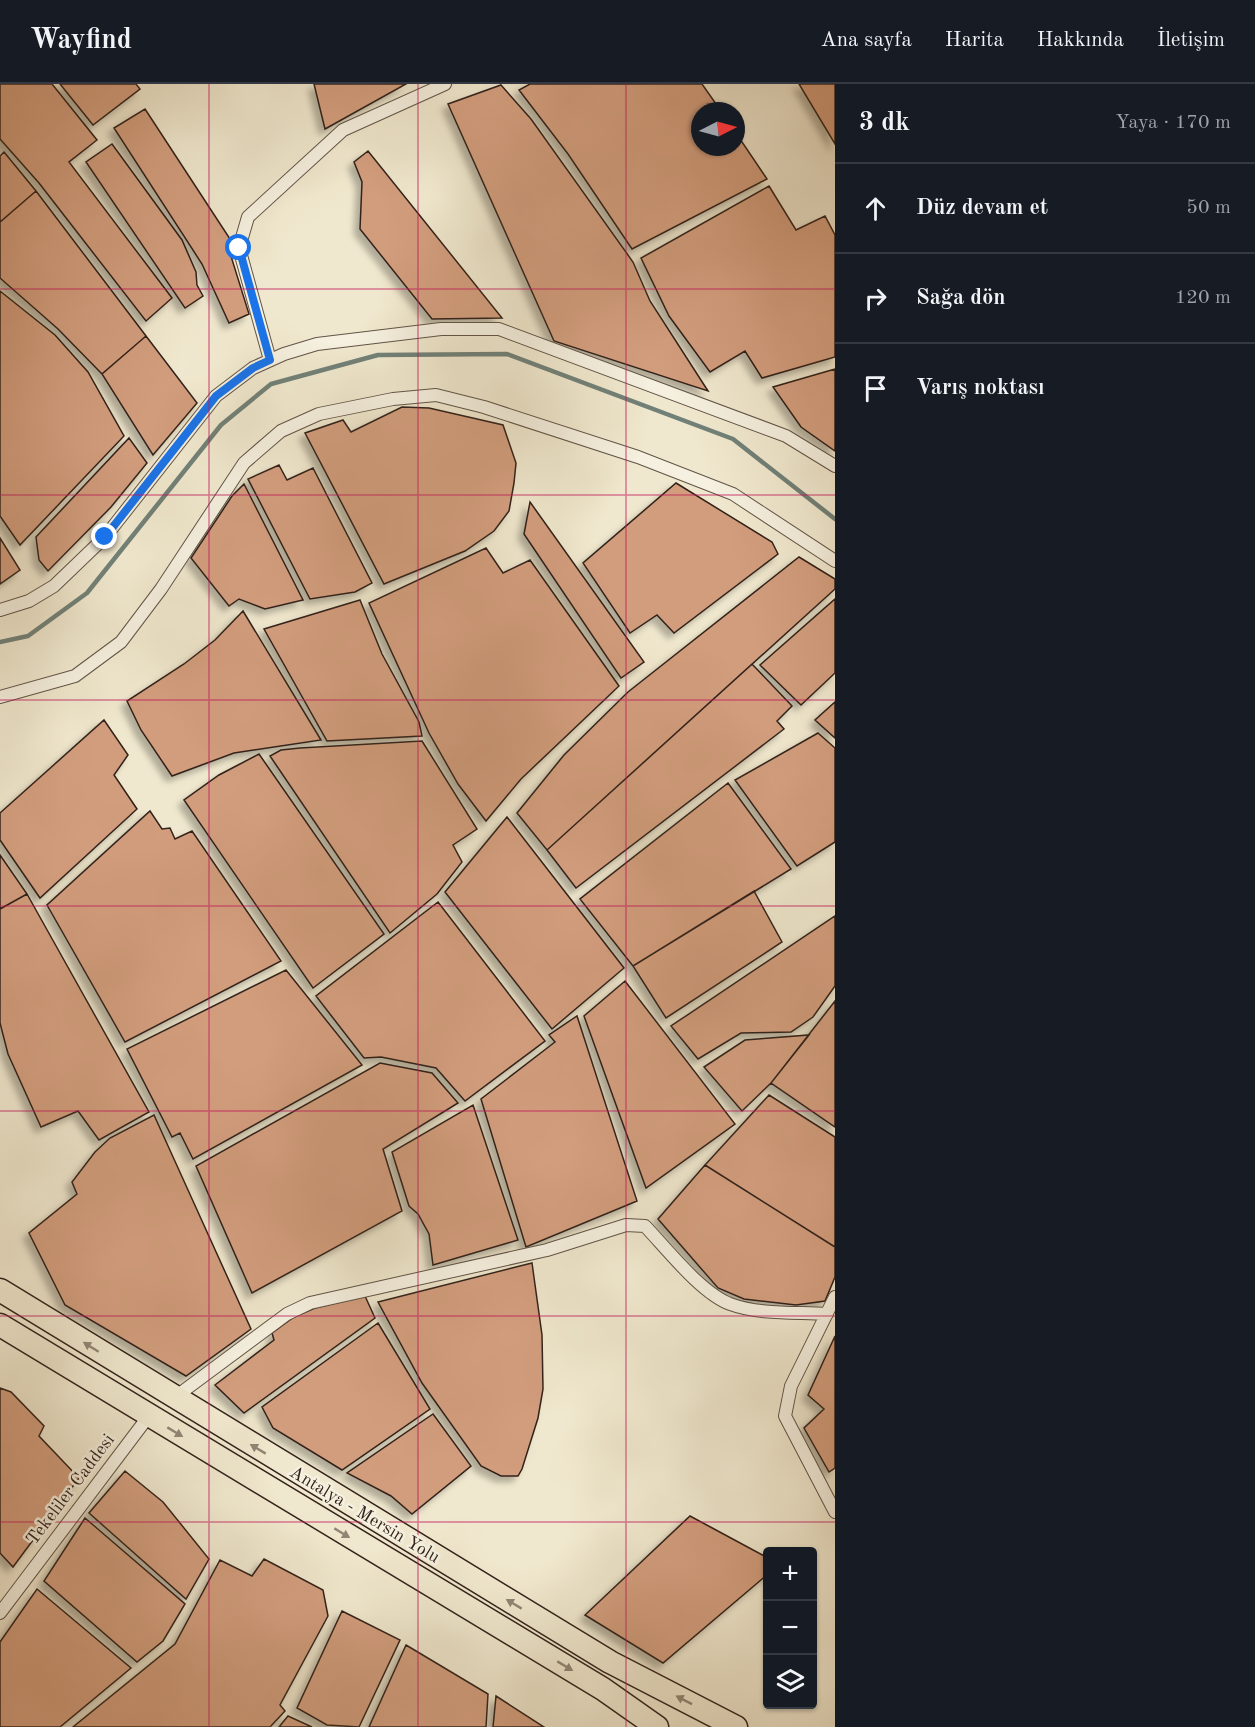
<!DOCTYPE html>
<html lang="tr">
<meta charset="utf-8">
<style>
:root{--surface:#171b24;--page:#242831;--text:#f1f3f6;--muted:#9ea1a6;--line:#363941}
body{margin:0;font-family:"Old Standard TT",serif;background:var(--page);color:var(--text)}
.controls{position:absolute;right:18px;bottom:18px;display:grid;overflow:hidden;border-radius:6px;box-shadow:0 2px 4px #0004}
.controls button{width:54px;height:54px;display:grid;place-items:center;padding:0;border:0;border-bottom:2px solid var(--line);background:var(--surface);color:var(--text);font:30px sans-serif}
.compass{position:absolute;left:691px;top:18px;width:54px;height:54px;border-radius:50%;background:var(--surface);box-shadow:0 2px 4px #0004;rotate:84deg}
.stop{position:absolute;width:18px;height:18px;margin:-14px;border:4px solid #1a73e8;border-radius:50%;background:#fff}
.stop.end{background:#1a73e8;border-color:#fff;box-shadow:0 2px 6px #0008}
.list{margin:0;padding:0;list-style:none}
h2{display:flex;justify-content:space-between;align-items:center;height:78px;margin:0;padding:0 24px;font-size:26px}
h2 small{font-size:20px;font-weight:400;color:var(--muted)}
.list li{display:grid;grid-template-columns:39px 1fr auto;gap:18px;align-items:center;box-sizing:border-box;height:90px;padding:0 24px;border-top:2px solid var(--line)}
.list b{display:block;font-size:22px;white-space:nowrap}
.list em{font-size:20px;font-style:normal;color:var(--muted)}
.icon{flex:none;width:33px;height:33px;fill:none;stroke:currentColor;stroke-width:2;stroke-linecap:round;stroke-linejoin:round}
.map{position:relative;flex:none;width:835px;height:1643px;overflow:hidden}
header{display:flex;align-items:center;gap:36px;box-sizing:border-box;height:84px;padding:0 30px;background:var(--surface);border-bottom:2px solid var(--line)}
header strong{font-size:28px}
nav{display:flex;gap:33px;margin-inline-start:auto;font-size:21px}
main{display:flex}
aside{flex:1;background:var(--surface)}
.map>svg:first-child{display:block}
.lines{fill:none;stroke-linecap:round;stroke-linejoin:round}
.stream{stroke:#718178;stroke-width:4.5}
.building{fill:#d29d7d;stroke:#33221a;stroke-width:1.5;filter:url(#shadow)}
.street-casing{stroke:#625447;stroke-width:14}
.highway-casing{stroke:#33221a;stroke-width:25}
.street{stroke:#f5f0df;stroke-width:12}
.highway{stroke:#f0e8ce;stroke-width:22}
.oneway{fill:#928574}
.route{stroke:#1a73e8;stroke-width:8}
.grid{fill:none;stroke:#c2185b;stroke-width:1.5;stroke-opacity:0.55}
.labels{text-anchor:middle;stroke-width:5;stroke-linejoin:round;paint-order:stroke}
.street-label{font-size:18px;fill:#33221a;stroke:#f5f0df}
</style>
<header>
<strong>Wayfind</strong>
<nav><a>Ana sayfa</a><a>Harita</a><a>Hakkında</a><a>İletişim</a></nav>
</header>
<main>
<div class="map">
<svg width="835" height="1643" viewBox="0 0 835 1643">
<defs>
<filter id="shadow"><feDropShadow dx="-5.5" dy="5.5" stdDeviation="3" flood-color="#0004"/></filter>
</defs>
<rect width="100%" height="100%" fill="#f0e8ce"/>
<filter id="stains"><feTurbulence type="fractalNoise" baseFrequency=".00333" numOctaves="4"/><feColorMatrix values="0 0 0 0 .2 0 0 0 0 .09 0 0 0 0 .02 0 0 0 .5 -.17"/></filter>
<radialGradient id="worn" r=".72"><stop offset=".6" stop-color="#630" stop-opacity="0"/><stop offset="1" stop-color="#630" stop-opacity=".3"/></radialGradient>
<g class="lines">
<path class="stream" d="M0,558l28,-6 59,-43 134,-168 50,-41 107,-29 129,-1 226,85 102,80"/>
</g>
<path class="building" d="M0,0h52l45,56 -28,22 103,136 -26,23 -107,-138 -39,-44z
M60,0h76l4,5 -47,36z
M314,0h92l-81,45z
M530,0h172l19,27h-21v36h36v-14l31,46 -135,70 -64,-95 -49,-64z
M799,0h36v60z
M501,1l30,34 102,143 17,39 58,90 -154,-50 -106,-237z
M145,25l85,130v14l19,61 -20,9 -27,-59 -88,-136z
M112,60l70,96 14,32 1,13 6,11 -18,12 -99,-146z
M368,67l134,167 -70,1 -72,-90 2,-47 -8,-20z
M4,68l32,39 -36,31v-66z
M769,102l27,44 29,-14 10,19v122l-73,21 -17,-27 -35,21 -41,-56 -28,-58z
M36,107l110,145 -44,38 -44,-45 -58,-51v-56z
M0,207l55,44 33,37 36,64 -104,109 -20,-29z
M146,252l51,67 -44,52 -51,-81z
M835,285v82l-34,-24 -28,-40z
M402,323l27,1 74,17 13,38 -2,20 -5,28 -15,20 -29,20 -81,33 -79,-151 38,-13 8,12z
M129,354l18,25 -36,44 -63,64 -9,-11 -3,-23z
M279,381l8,15 26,-12 59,115 -17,9 -45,7 -62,-120z
M676,399l96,59 6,12 -104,79 -17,-18 -27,18 -47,-70z
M244,400l59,116 -38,9 -26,-10 -10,7 -38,-48 41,-62z
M530,418l114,160 -23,16 -97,-144z
M0,454l20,32 -20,14z
M486,464l17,25 27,-13 89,126 -98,93 -35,42 -28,-37 -29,-51 -60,-130z
M799,473l36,22v10l-288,261 -30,-37 47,-58 64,-63z
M835,515v74l-34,32 -41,-40z
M360,516l22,54 37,68 3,14 -95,5 -63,-112z
M243,527l78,129 -87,13 -62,23 -31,-46 -14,-29 57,-37 31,-24z
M752,580l40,42 -15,15 7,8 -208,159 -29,-38z
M835,618v36l-20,-18z
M104,636l24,35 -14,20 23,34 -97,89 -40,-58v-27z
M818,649l17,15v94l-38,24 -62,-86z
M422,657l55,88 -24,16 9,17 -25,32 -47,39 -120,-177 11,-6 19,-2z
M259,670l125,180 -71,54 -129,-188 35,-25z
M728,699l63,86 -158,97 -53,-67z
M150,727l12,18 8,-1 5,11 17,-8 89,130 -156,81 -78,-137z
M507,733l117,151 -72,61 -107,-137z
M0,771l27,39 -27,15z
M754,807l28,51 -116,76 -33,-52z
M27,810l122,218 -50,28 -21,-29 -37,16 -33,-73 -8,-31v-114z
M438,818l107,139 -80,60 -29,-33 -55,-11 -17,1 -48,-62z
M835,832v70l-22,31 -22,15 -50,1 -43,26 -27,-33z
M286,886l76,95 -169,94 -13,-26 -8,4 -45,-88z
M625,897l110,143 -89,64 -62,-172z
M835,917v126l-64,-44z
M577,932l60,185 -111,46 -45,-148 74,-57 -6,-7z
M809,951l-38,48 -29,28 -38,-44 41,-27z
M380,979l52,10 26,30 -75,46 19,62 -150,82 -56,-127z
M769,1011l66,42v110l-130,-82z
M473,1021l45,135 -85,25 -4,-31 -11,-20 -9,-8 -17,-54z
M154,1031l97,214 -65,47 -121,-71 -36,-72 48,-39 -5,-12 23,-30 15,-14z
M705,1081l130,82v30l-10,24 -29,4 -52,-6 -26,-11 -60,-69z
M532,1179l10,72 1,54 -5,29 -16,51 -4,7h-17l-20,-10 -59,-83 -44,-81z
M365,1212l10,22 -131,95 -29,-28 59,-45 -2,-7 22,-16 21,-9z
M378,1239l52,86 -88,61 -69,-42 -11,-21z
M835,1252v132l-6,4 -25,-44 20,-19 -16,-14z
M0,1304l11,4 33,34 -5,10 40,42 -66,89 -13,-14z
M433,1330l38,52 -59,48 -21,-18 -44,-23z
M125,1387l38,31 46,57 -23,40 -97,-86z
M690,1432l78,42v16l-105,89 -78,-48z
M85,1434l100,86 -22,37 -26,21 -93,-81z
M264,1475l59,31 5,26 -48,89 5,6 -15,16h-197l102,-83 45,-84 32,16z
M37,1505l94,79 -71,59h-60v-85z
M342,1527l58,29 -41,87 -32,-2 -30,-17z
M406,1561l82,49 -2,33h-117z
M496,1612l48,31h-51z
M288,1632l24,11h-33z"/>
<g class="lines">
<defs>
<path id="street" d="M270,276l-31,-112 9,-31 95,-87 102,-46
M0,526l29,-9 25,-15 51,-49 111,-141 37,-28 31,-14 33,-10 124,-15h58l287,107 49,30
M0,613l75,-21 46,-34 40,-53 83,-126 37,-32 38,-17 74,-15 43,-4 48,12 154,50 95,37 102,67
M835,1213l-44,89 -6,30 50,96
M174,1314l113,-84 23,-11 237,-53 79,-25 19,1c22,23 56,67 85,78 30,11 66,8 97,10
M0,1529l148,-196"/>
<path id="highway" d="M0,1206l610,372 126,65
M0,1241l603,364 54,38"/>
</defs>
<use href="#street" class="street-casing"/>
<use href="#highway" class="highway-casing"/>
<use href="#street" class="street"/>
<use href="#highway" class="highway"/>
</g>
<defs><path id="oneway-solid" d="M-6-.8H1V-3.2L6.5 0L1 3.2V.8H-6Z" transform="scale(1.5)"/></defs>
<g class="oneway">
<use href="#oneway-solid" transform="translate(91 1263) rotate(-148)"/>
<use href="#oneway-solid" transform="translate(175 1348) rotate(31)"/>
<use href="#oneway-solid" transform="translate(258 1365) rotate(-149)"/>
<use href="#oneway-solid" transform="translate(342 1449) rotate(31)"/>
<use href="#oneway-solid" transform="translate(514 1520) rotate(-149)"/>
<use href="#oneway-solid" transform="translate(565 1582) rotate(31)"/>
<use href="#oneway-solid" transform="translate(684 1616) rotate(-153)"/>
</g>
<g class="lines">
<path class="route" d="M105,453l111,-141 37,-28 17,-8 -31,-112"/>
</g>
<path class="grid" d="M209,0v1643M418,0v1643M626,0v1643M0,205h835M0,411h835M0,616h835M0,822h835M0,1027h835M0,1232h835M0,1438h835"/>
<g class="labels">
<g class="street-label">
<text transform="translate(70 1405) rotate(-53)" y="6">Tekeliler Caddesi</text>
<text transform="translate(365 1430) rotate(31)" y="6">Antalya - Mersin Yolu</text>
</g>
</g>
<rect width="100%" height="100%" filter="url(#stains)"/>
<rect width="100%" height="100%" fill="url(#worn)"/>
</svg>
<div class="controls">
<button>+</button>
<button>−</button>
<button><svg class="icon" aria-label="layers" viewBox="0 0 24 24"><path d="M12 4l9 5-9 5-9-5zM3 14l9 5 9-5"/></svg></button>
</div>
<svg class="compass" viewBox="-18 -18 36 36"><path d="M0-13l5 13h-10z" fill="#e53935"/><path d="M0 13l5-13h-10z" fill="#9ea1a6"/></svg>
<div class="stop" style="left:239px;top:164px"></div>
<div class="stop end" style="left:105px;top:453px"></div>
</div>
<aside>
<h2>3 dk<small>Yaya · 170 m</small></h2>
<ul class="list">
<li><svg class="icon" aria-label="ahead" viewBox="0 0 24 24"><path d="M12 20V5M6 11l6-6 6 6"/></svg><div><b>Düz devam et</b></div><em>50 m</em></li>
<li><svg class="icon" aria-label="right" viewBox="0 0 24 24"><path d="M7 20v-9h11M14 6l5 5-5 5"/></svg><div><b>Sağa dön</b></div><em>120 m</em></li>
<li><svg class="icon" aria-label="arrive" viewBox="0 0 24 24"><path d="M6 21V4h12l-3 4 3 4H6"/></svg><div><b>Varış noktası</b></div></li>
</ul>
</aside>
</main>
